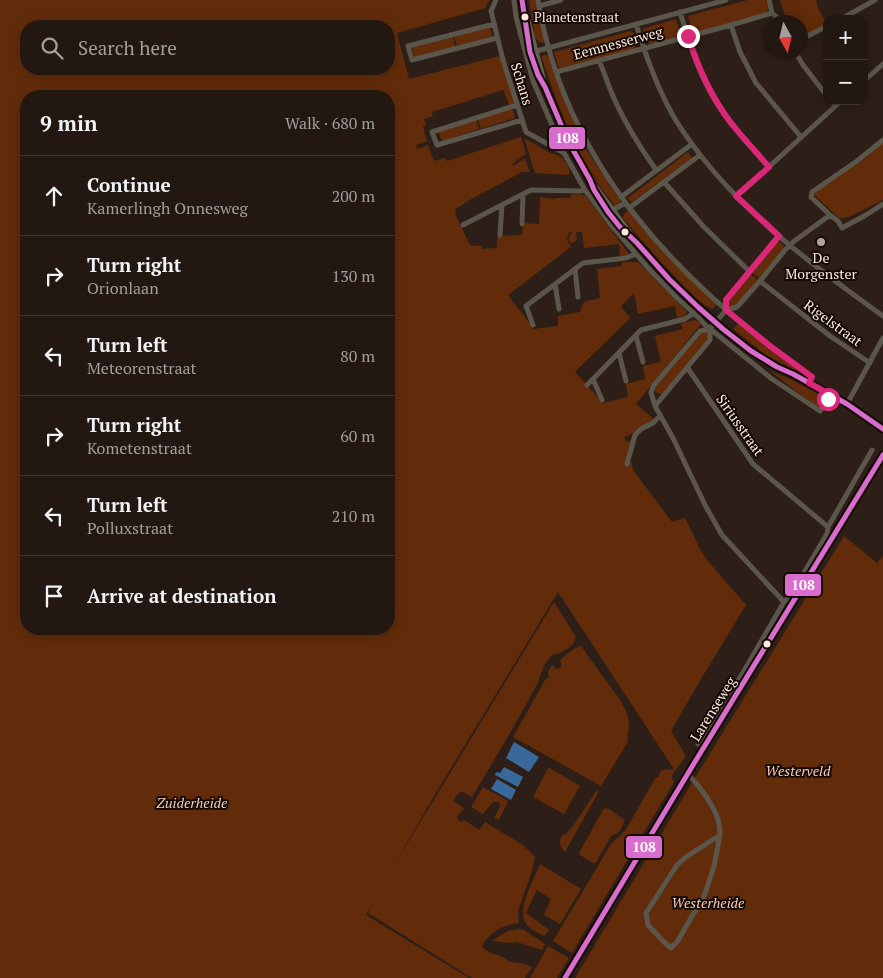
<!DOCTYPE html>
<meta charset="utf-8">
<style>
:root{--surface:#221711;--page:#2a201a;--text:#f1f3f6;--muted:#a29f9f;--line:#3f3631}
body{margin:0;font-family:"PT Serif",serif;background:var(--page);color:var(--text)}
.controls{position:absolute;right:15px;top:15px;display:grid;overflow:hidden;border-radius:10px;box-shadow:0 2px 12px #0003}
.controls button{width:45px;height:45px;display:grid;place-items:center;padding:0;border:0;border-bottom:1px solid var(--line);background:var(--surface);color:var(--text);font:25px sans-serif}
.compass{position:absolute;left:763px;top:15px;width:45px;height:45px;border-radius:50%;background:var(--surface);box-shadow:0 2px 12px #0003;rotate:172deg}
.stop{position:absolute;width:15px;height:15px;margin:-11px;border:4px solid #db2777;border-radius:50%;background:#fff}
.stop.end{background:#db2777;border-color:#fff;box-shadow:0 1px 5px #0008}
.list{margin:0;padding:0;list-style:none}
h2{display:flex;justify-content:space-between;align-items:center;height:65px;margin:0;padding:0 20px;font-size:21px}
h2 small{font-size:16px;font-weight:400;color:var(--muted)}
.list li{display:grid;grid-template-columns:32px 1fr auto;gap:15px;align-items:center;box-sizing:border-box;height:80px;padding:0 20px;border-top:1px solid var(--line)}
.list b{display:block;font-size:19px;white-space:nowrap}
.list p{margin:0;font-size:16px;white-space:nowrap;color:var(--muted)}
.list em{font-size:16px;font-style:normal;color:var(--muted)}
.icon{flex:none;width:28px;height:28px;fill:none;stroke:currentColor;stroke-width:2;stroke-linecap:round;stroke-linejoin:round}
.map{position:relative;flex:none;width:883px;height:978px;overflow:hidden}
.search{position:absolute;background:var(--surface);box-shadow:0 2px 12px #0003;left:20px;top:20px;width:375px;height:55px;display:flex;align-items:center;gap:12px;box-sizing:border-box;padding:0 18px;border-radius:20px;color:var(--muted);font-size:19px}
.panel{position:absolute;background:var(--surface);box-shadow:0 2px 12px #0003;left:20px;top:90px;width:375px;height:545px;border-radius:20px}
.map>svg:first-child{display:block}
.green{fill:#622c0a;fill-rule:evenodd}
.water{fill:#38699a}
.lines{fill:none;stroke-linecap:round;stroke-linejoin:round}
.minor{stroke:#5b564b;stroke-width:5}
.major{stroke:#655f50;stroke-width:6}
.bus-1-casing{stroke:#150905;stroke-width:9}
.bus-1{stroke:#d86dce;stroke-width:5}
.route{stroke:#db2777;stroke-width:6}
.bus-dot{fill:#fce9e0;stroke:#150905;stroke-width:2}
.poi-dot{fill:#b4a29a;stroke:#150905;stroke-width:2}
.labels{text-anchor:middle;stroke-width:4;stroke-linejoin:round;paint-order:stroke}
.bus-label{font-size:13px;fill:#fce9e0;stroke:#150905;text-anchor:start}
.street-label{font-size:14px;fill:#fce9e0;stroke:#150905}
.poi-label{font-size:14px;fill:#fce9e0;stroke:#150905}
.park-label{font-size:14px;font-style:italic;fill:#f6cdb9;stroke:#150905}
.line-badge{stroke:#150905;stroke-width:2}
.badge-label{font-size:14px;text-anchor:middle;font-weight:bold;fill:#fff}
</style>
<div class="map">
<svg width="883" height="978" viewBox="0 0 883 978">
<rect width="100%" height="100%" fill="#2d1f17"/>
<path class="green" d="M0,0h489l-4,8 -88,25 12,46 91,-23 15,48 -5,2 -7,-16 -71,22 1,4 -9,3 2,6 -3,1 4,15 -11,4 1,4 11,-4 6,16 11,-3 2,3 74,-24 5,17 -14,10 2,2 11,-8 5,14h-8l-58,31v1l-9,5 1,7 14,29 11,1 1,3 15,-1v-11l1,-1 24,-1 1,-12 16,1 1,-27 15,2 1,-1h14l2,-4 13,1 44,59 -2,2h-7l-1,-12 -35,4 -2,-16h-6l1,8 -6,4c-3,-5 -3,-9 2,-12h-4l-2,8 4,7 -63,48 26,34 24,-3v-10l22,-4 4,-10 16,-4 -3,-29 25,-3v-4h16l49,50 -2,4 -8,2 -2,-12 -37,8 -4,-21 -13,13 9,12 -55,54 28,31 25,-6 -2,-13 19,-5 -2,-13 18,-4 -6,-26 27,-7 -1,-6 15,-3 5,4 -65,80 17,14v3l-29,17 3,4 4,-2 -5,22 3,3 2,-4 2,9 39,52 13,-4 17,35 5,7 39,45 -45,74 -30,52 15,25 -14,19v3l2,4 -102,171 -19,-12 58,-97 14,-13 31,-54h2l4,-7 12,-1 -116,-177 -121,199 -44,76 161,-265 22,35c-1,9 -11,13 -18,17 -3,0 -5,0 -7,2 -7,5 -11,23 -15,30 -20,38 -42,74 -64,111l-9,-5h-3l-4,4 -3,5 11,7 -7,9 3,5 4,-2 14,9h2l5,-7 38,23 12,12 -3,14 -14,40 1,12c-15,1 -30,10 -37,23 5,7 10,7 18,10 4,1 7,5 11,6 8,1 14,2 21,5l-7,11h-53l-104,-65 4,-9 -6,11 103,63h-469zM26,26h363l1,13h-1v30h-363zM26,96h363v533h-363z
M529,0h7l9,43 -6,-1 -4,-5z
M748,0h18c2,5 3,9 0,13l-72,20 -2,-1 -4,-16z
M780,0h36l2,8 9,16 -26,13 -1,-15h-13z
M676,19l5,16 -1,1 -30,9c-5,-6 -7,-8 -7,-16l2,-1z
M490,27l2,10 -35,9 -3,-10z
M631,31l3,2 3,10 -2,4 1,2 -77,19 -5,-16z
M453,36l2,11 -41,10 -2,-10z
M548,54l14,39 24,56 35,53 -6,4c-7,-8 -13,-17 -19,-25 -25,-38 -40,-82 -55,-125z
M512,108l3,10 -34,11 -3,-10z
M476,119l3,10 -37,12 -4,-10z
M524,138l28,16c9,0 19,11 17,21l-34,-2z
M883,142v58l-34,17 -8,1 -3,-1 -25,-23 41,-30 7,-2z
M688,152l4,6 -59,43 -2,1 -3,-4z
M628,210l34,41 55,53 -5,5c-11,-5 -20,-15 -29,-24 -21,-21 -41,-44 -60,-67v-2z
M780,242l4,4 -1,4 -24,28 -8,-6 24,-29z
M750,274l8,6 -22,26 -5,1 -2,-1 -2,-4z
M739,323l59,45 -2,3 -32,-17 -31,-25z
M707,331l2,4 -1,4 -44,54c-4,2 -6,1 -9,-2l1,-5 45,-54z
M769,370l21,9 34,18 1,4 -2,-1 -4,8h-1z
M844,536l33,27 6,-7v422h-308l118,-197z
M580,646h1l39,54 6,11 2,6 1,9 -2,17 -26,43 -88,-49 32,-57 4,-3 -1,-5 4,-7 5,4 3,-1 2,-2 -2,-6 12,-10z
M548,768h2l30,18 -16,28 -31,-17z
M483,787l25,14 -9,19 -5,-2 6,-12 -1,-4h-6l-10,12 -12,-7z
M597,790l1,1v2l-33,59c-6,-6 -6,-9 -3,-17h3l8,-9z
M604,808l5,1 16,11 -6,12 -8,4 -16,28 -15,-9 -1,-2z
M540,864l41,25 -21,35 -16,-9 7,-16 -14,-9 -11,23 23,17 -5,6c-5,-3 -13,-6 -17,-11 -12,-13 7,-46 13,-61z
M519,929l5,1 21,14 -3,6 -25,-8 -7,1 -16,-2 -1,-1 15,-9z
M548,946l21,12 -12,20h-27z"/>
<path class="water" d="M514,742l25,15 -10,15 -23,-14z
M504,767l19,10 -5,10 -23,-12 1,-3 4,1z
M497,779l19,11 -5,10 -20,-11z"/>
<g class="lines">
<path class="minor" d="M496,0l-5,11 12,49 23,72 38,21
M514,0l2,17 17,64 31,72 21,37 27,36 37,43 28,29 23,21 4,5 68,55 48,32 11,-16
M538,0c27,166 142,284 274,377l-3,6
M769,0l3,13 5,4 3,5
M539,6l22,-6
M680,12c9,29 17,57 32,83 15,26 37,49 57,72
M841,19l34,-19
M494,24l-86,22 4,14 85,-22
M636,24c10,33 22,66 39,95 51,82 131,142 208,197
M731,25l9,27 16,31 45,54
M800,40l27,-14
M533,52l193,-52
M795,52l8,13 24,31
M599,60c5,12 9,25 14,36 11,26 27,51 43,74
M556,72l175,-47 41,-12
M864,81l19,-17
M517,105l-85,27 5,13 85,-25
M664,182l40,45 45,44
M737,196l104,-95
M621,197l71,-53
M629,208l71,-53
M604,215l21,-12
M830,215l-19,-18 1,-5 45,-31 26,-21
M522,224l1,-30
M463,225l68,-35 49,1 5,-1
M500,235l2,-30
M779,236l-53,64v10l11,-3 23,-26 25,-31 8,-8 37,-27 8,6 4,7 24,-13 17,-11
M575,269l3,28
M760,281l70,55 40,27
M555,284l4,25
M533,325l-7,-19 57,-43 43,-5 10,-4
M710,329l16,-19
M636,336l7,26
M619,353l7,28
M687,367l66,97 75,63
M587,385l6,-6
M602,400l-9,-21 48,-49 44,-11 9,-6
M847,404l36,-66
M655,406l55,-66v-11l-10,2 -46,54 -3,7 4,14 18,32 33,69 16,28 62,67
M627,464l8,-29 6,-6 12,-6 7,-7
M698,744l46,-73 40,-69 6,-6 37,-62 1,-7 44,-77
M688,774c11,12 24,29 30,45 1,5 2,11 2,16l-34,22 -9,8 -31,48 2,12 15,16 8,7 6,-6 28,-48 9,-28 6,-31"/>
<path class="major" d="M522,0l23,87 11,27 12,27 22,39 47,63 32,36 29,28 25,22 28,22 26,16 16,7 54,30 36,25
M528,39l2,13 5,14
M565,978l128,-213 190,-310"/>
<defs>
<path id="bus-1" d="M522,0l8,52 8,23 7,12 23,54 22,39 4,10 14,22 12,15 17,16 32,36 29,28 25,22 28,22 26,16 16,7 54,30 36,25
M565,978l128,-213 190,-310"/>
</defs>
<use href="#bus-1" class="bus-1-casing"/>
<use href="#bus-1" class="bus-1"/>
</g>
<g class="lines">
<path class="route" d="M688,36c10,32 23,61 43,87 12,15 25,29 38,44l-33,29 43,40 -53,64v10l44,36 42,31 -3,6 22,12 -3,4"/>
</g>
<g class="bus-dot">
<circle cx="525" cy="17" r="4.5"/>
<circle cx="625" cy="232" r="4.5"/>
<circle cx="767" cy="644" r="4.5"/>
</g>
<circle class="poi-dot" cx="821" cy="242" r="5"/>
<g class="labels">
<g class="bus-label">
<text x="534" y="22">Planetenstraat</text>
</g>
<g class="street-label">
<text transform="translate(618 43) rotate(-15)" y="5">Eemnesserweg</text>
<text transform="translate(522 84) rotate(73)" y="5">Schans</text>
<text transform="translate(833 323) rotate(36)" y="5">Rigelstraat</text>
<text transform="translate(740 425) rotate(55)" y="5">Siriusstraat</text>
<text transform="translate(713 709) rotate(-58)" y="5">Larenseweg</text>
</g>
<g class="poi-label">
<text x="821" y="263">De<tspan x="821" dy="16">Morgenster</tspan></text>
</g>
<g class="park-label">
<text x="798" y="776">Westerveld</text>
<text x="192" y="808">Zuiderheide</text>
<text x="708" y="908">Westerheide</text>
</g>
</g>
<g class="line-badge">
<rect x="548" y="126" width="38" height="24" rx="5" fill="#d86dce"/>
<rect x="784" y="573" width="38" height="24" rx="5" fill="#d86dce"/>
<rect x="625" y="835" width="38" height="24" rx="5" fill="#d86dce"/>
</g>
<g class="badge-label">
<text x="567" y="143">108</text>
<text x="803" y="590">108</text>
<text x="644" y="852">108</text>
</g>
</svg>
<div class="controls">
<button>+</button>
<button>−</button>
</div>
<svg class="compass" viewBox="-18 -18 36 36"><path d="M0-13l5 13h-10z" fill="#e53935"/><path d="M0 13l5-13h-10z" fill="#a29f9f"/></svg>
<div class="stop" style="left:828px;top:399px"></div>
<div class="stop end" style="left:688px;top:36px"></div>
<div class="search"><svg class="icon" aria-label="search" viewBox="0 0 24 24"><circle cx="10" cy="10" r="6"/><path d="M15 15l6 6"/></svg>Search here</div>
<section class="panel">
<h2>9 min<small>Walk · 680 m</small></h2>
<ul class="list">
<li><svg class="icon" aria-label="ahead" viewBox="0 0 24 24"><path d="M12 20V5M6 11l6-6 6 6"/></svg><div><b>Continue</b><p>Kamerlingh Onnesweg</p></div><em>200 m</em></li>
<li><svg class="icon" aria-label="right" viewBox="0 0 24 24"><path d="M7 20v-9h11M14 6l5 5-5 5"/></svg><div><b>Turn right</b><p>Orionlaan</p></div><em>130 m</em></li>
<li><svg class="icon" aria-label="left" viewBox="0 0 24 24"><path d="M17 20v-9H6M10 6l-5 5 5 5"/></svg><div><b>Turn left</b><p>Meteorenstraat</p></div><em>80 m</em></li>
<li><svg class="icon" aria-label="right" viewBox="0 0 24 24"><path d="M7 20v-9h11M14 6l5 5-5 5"/></svg><div><b>Turn right</b><p>Kometenstraat</p></div><em>60 m</em></li>
<li><svg class="icon" aria-label="left" viewBox="0 0 24 24"><path d="M17 20v-9H6M10 6l-5 5 5 5"/></svg><div><b>Turn left</b><p>Polluxstraat</p></div><em>210 m</em></li>
<li><svg class="icon" aria-label="arrive" viewBox="0 0 24 24"><path d="M6 21V4h12l-3 4 3 4H6"/></svg><div><b>Arrive at destination</b></div></li>
</ul>
</section>
</div>
